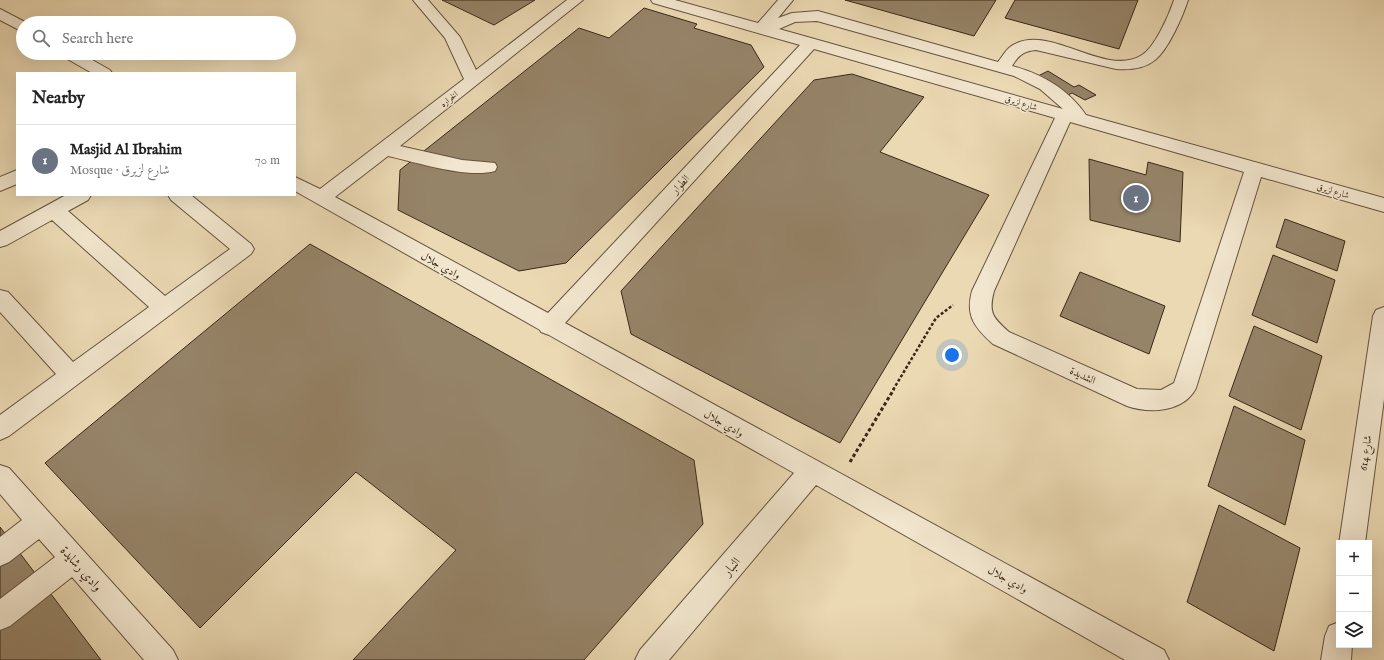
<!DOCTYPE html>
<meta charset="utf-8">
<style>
:root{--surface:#fff;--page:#f6f6f6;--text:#222;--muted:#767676;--line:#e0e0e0;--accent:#8f2418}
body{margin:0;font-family:"IM FELL English",Amiri,serif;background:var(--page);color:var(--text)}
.controls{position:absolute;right:12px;bottom:12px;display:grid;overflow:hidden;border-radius:0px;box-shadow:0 4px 16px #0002}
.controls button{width:36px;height:36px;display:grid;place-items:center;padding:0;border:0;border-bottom:1px solid var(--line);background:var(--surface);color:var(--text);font:20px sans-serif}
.you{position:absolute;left:952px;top:355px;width:14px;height:14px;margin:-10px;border:3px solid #fff;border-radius:50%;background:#1a73e8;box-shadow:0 0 0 6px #1a73e833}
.badge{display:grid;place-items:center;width:26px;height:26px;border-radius:50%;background:var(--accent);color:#fff;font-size:13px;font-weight:700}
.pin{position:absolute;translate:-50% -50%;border:2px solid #fff;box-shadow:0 1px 4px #0006}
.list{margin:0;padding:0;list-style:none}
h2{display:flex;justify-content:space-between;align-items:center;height:52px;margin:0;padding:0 16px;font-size:17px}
h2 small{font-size:13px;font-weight:400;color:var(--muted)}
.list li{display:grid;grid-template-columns:26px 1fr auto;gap:12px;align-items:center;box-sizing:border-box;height:72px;padding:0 16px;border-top:1px solid var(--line)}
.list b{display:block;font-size:15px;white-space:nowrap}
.list p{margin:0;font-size:13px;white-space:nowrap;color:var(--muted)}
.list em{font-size:13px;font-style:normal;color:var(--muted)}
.icon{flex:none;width:22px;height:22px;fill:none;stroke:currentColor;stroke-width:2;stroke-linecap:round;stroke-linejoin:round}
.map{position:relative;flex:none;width:1384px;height:660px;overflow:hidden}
.search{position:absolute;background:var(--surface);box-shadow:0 4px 16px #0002;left:16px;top:16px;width:280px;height:44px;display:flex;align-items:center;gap:10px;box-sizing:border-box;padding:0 14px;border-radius:22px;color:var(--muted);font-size:15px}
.panel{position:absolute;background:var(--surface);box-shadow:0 4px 16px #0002;left:16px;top:72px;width:280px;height:124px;border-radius:0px}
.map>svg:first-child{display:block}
.building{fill:#968469;stroke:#392818}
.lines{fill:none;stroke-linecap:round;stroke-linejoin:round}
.minor-casing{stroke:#66543f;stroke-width:2}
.path-far1{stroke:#392818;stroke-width:2.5;stroke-dasharray:3 2;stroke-linecap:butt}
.path{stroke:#392818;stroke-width:3;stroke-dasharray:3.5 2.5;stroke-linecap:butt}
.minor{fill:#f2e6ce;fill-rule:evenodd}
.labels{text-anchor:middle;stroke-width:3;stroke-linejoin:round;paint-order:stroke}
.far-street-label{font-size:9px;fill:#392818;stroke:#f2e6ce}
.street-label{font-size:11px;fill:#392818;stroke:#f2e6ce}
.near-street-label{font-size:13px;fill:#392818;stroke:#f2e6ce}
</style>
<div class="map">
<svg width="1384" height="660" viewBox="0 0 1384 660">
<rect width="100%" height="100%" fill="#ebd9b3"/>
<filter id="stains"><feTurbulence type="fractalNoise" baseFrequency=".005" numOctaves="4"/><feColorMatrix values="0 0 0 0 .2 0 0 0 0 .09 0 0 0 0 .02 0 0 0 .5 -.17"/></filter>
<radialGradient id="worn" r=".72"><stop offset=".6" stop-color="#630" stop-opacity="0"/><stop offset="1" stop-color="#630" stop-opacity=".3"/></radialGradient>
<path class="building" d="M442,0h93l-41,25z
M845,0h151l-22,36z
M1015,0h123l-19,49 -114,-31z
M644,8l53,16 -3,4 57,17 13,22 -198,196 -47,8 -121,-61 2,-40 179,-142 30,10z
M1048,71l26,16 5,-2 17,10 -11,5 -13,-7 -6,3 -30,-19z
M852,74l72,23 -44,55 109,43 -149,248 -209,-109 -10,-43 193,-211z
M1089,159l57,16 2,-13 35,10 -3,70 -90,-22z
M1285,219l60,22 -8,30 -61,-24z
M310,244l384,216 9,64 -119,136h-231l103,-110 -100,-78 -156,156 -155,-165z
M1273,255l62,25 -18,63 -65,-28z
M1080,272l85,34 -16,48 -89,-38z
M1254,326l68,30 -21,74 -72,-34z
M1234,406l71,34 -20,85 -77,-39z
M1219,505l81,43 -26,103 -87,-49z
M0,527l101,133h-101z"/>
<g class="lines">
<defs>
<path id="minor" d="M413,0h15l32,37 16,33 91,-70h16l-183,146 62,14 33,3 2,4 -2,4c-28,8 -79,-9 -107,-15l-53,41 213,116 252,-268 -147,-42 -2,-3h24l83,23 20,-23h15l-15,18 14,-5 26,-2 180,51c4,-5 7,-11 12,-15 37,-27 94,32 132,8 13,-8 27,-40 32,-55h14c-5,16 -20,50 -33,60 -11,9 -26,10 -39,9l-80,-19c-13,1 -18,6 -24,16 30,8 56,23 74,49l298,83v14l-123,-35 -65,211c-12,24 -46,26 -69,18l-134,-62c-18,-16 -28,-28 -21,-53l83,-173 -241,-69 -249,274 599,327 5,10h-44l-309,-175 -147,175h-34l5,-10 154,-177 -245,-138 -8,-3 -1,-2 -245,-139v-14l25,12 144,-110 -19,-41zM817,21l197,55 26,13 23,20 -284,-80 16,-7zM1070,122l174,50 -70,211 -13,7 -24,-1 -128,-57c-16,-14 -21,-19 -15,-41z
M0,9l27,14h-4v9l-23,-12z
M60,53h20l30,17 2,3h-20l-30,-17z
M17,170v14l-17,7v-14z
M66,195h25l-3,5 -20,11 97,85 65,-47 -59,-49 -3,-5h23l60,49 3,5 -3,5 -242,182 -9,4v-25l56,-41 -56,-62v-22l8,2 65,70 76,-55 -97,-87 -45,25 -7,2v-16z
M1384,307v92l-19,144 -26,1 34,-228 3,-6z
M0,465l9,3 164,182 5,10h-34l-72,-83 -62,49 -10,4v-31l55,-42 -16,-18 -30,23 -9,4v-29l22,-17 -22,-26z
M1339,622v23h13l-1,15h-30l4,-24 4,-10z"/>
</defs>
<use href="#minor" class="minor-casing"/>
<path class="path-far1" d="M893,390l43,-72 17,-13"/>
<path class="path" d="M850,462l44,-73"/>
<use href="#minor" class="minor"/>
</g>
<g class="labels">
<g class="far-street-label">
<text transform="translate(449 99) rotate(-38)" y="3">الخراره</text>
<text transform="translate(1021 103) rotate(16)" y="3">شارع لزيرق</text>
<text transform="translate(1333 191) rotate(16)" y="3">شارع لزيرق</text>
</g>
<g class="street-label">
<text transform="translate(680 184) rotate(-47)" y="4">الطوار</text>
<text transform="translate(441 265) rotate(29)" y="4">وادي جلال</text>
<text transform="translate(1083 375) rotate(25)" y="4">الشديدة</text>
<text transform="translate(724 423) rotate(29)" y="4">وادي جلال</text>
<text transform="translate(1365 453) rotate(-82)" y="4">شارع 614</text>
<text transform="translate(1008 579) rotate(29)" y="4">وادي جلال</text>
</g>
<g class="near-street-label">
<text transform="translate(731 566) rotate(-49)" y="5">النبار</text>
<text transform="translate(82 568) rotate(48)" y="5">وادي رشايدة</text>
</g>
</g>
<rect width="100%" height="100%" filter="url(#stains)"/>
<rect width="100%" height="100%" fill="url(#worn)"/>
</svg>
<div class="controls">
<button>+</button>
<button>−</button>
<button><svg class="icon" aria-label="layers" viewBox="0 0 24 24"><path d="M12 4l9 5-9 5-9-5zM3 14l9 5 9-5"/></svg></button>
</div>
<div class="you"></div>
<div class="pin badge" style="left:1136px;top:198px;background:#6b7280">1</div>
<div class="search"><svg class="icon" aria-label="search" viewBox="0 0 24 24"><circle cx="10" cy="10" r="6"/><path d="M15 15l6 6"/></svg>Search here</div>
<section class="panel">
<h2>Nearby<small></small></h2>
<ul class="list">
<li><span class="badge" style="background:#6b7280">1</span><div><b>Masjid Al Ibrahim</b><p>Mosque · شارع لزيرق</p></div><em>70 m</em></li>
</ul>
</section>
</div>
